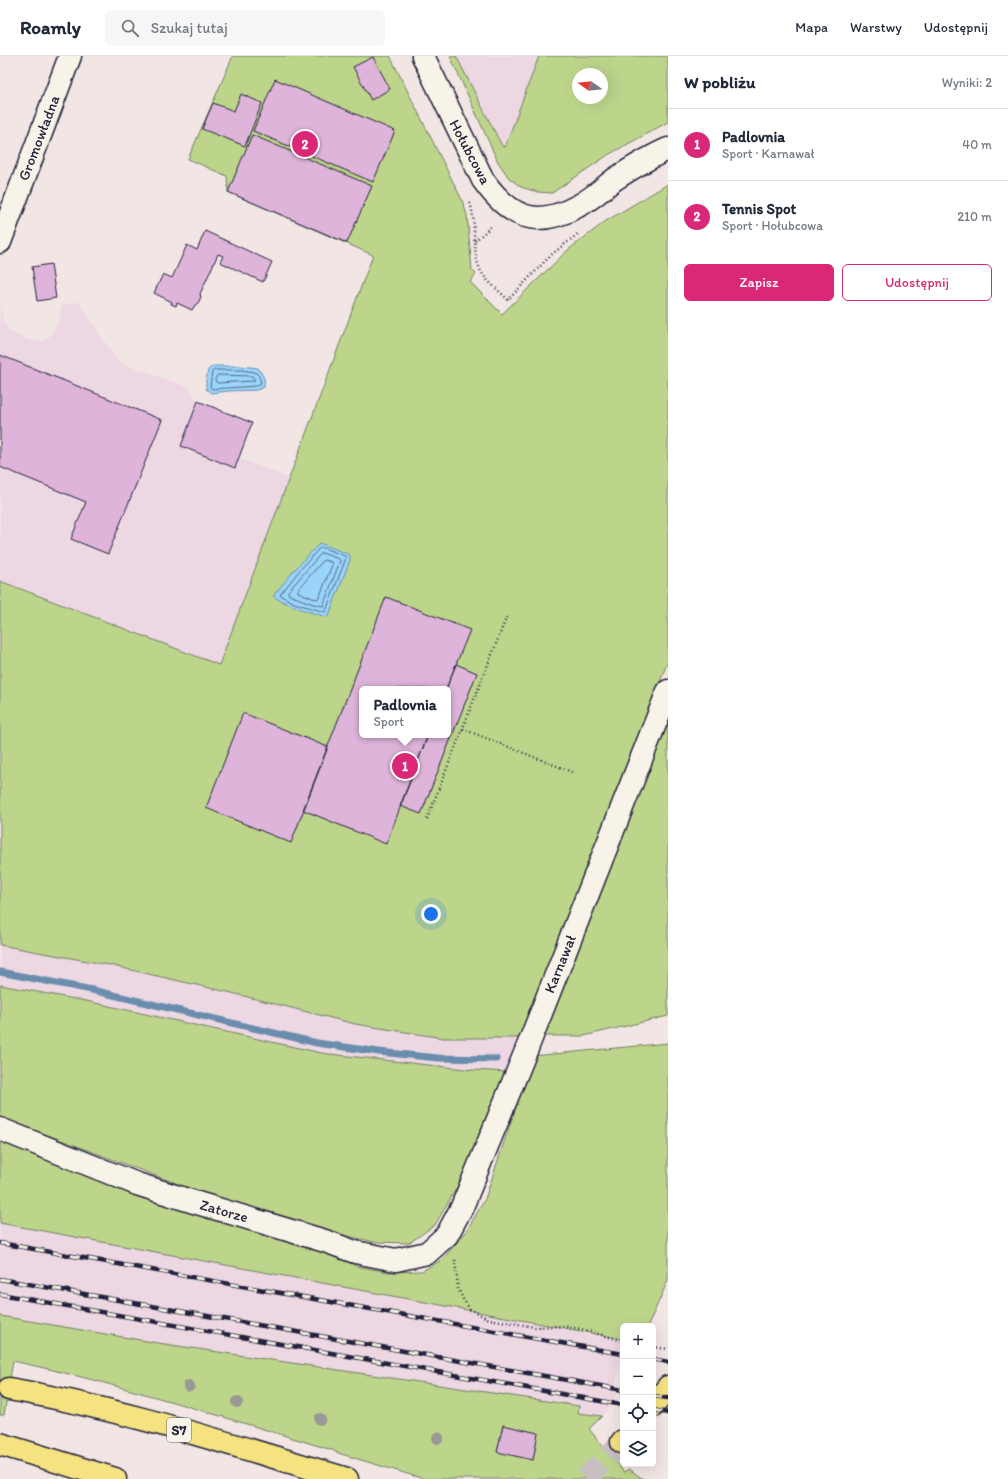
<!DOCTYPE html>
<html lang="pl">
<meta charset="utf-8">
<style>
:root{--surface:#fff;--page:#f6f6f7;--text:#1f2937;--muted:#747a83;--line:#e0e1e3;--accent:#db2777}
body{margin:0;font-family:Itim,sans-serif;background:var(--page);color:var(--text)}
.controls{position:absolute;right:12px;bottom:12px;display:grid;overflow:hidden;border-radius:6px;box-shadow:0 4px 16px #0002}
.controls button{width:36px;height:36px;display:grid;place-items:center;padding:0;border:0;border-bottom:1px solid var(--line);background:var(--surface);color:var(--text);font:20px sans-serif}
.compass{position:absolute;left:572px;top:12px;width:36px;height:36px;border-radius:50%;background:var(--surface);box-shadow:0 4px 16px #0002;rotate:284deg}
.you{position:absolute;left:431px;top:858px;width:14px;height:14px;margin:-10px;border:3px solid #fff;border-radius:50%;background:#1a73e8;box-shadow:0 0 0 6px #1a73e833}
.badge{display:grid;place-items:center;width:26px;height:26px;border-radius:50%;background:var(--accent);color:#fff;font-size:13px;font-weight:700}
.pin{position:absolute;translate:-50% -50%;border:2px solid #fff;box-shadow:0 1px 4px #0006}
.popup{position:absolute;left:359px;top:630px;width:92px;height:52px;box-sizing:border-box;display:grid;place-content:center;border-radius:6px;background:var(--surface);filter:drop-shadow(0 1px 3px #0005);font-size:13px;white-space:nowrap;color:var(--muted)}
.popup b{font-size:15px;color:var(--text)}
.popup::after{content:'';position:absolute;left:50%;top:100%;margin-left:-8px;border:8px solid transparent;border-top-color:var(--surface)}
.list{margin:0;padding:0;list-style:none}
h2{display:flex;justify-content:space-between;align-items:center;height:52px;margin:0;padding:0 16px;font-size:17px}
h2 small{font-size:13px;font-weight:400;color:var(--muted)}
.list li{display:grid;grid-template-columns:26px 1fr auto;gap:12px;align-items:center;box-sizing:border-box;height:72px;padding:0 16px;border-top:1px solid var(--line)}
.list b{display:block;font-size:15px;white-space:nowrap}
.list p{margin:0;font-size:13px;white-space:nowrap;color:var(--muted)}
.list em{font-size:13px;font-style:normal;color:var(--muted)}
.actions{display:flex;gap:8px;padding:12px 16px}
.actions a{flex:1;padding:9px 0;border:1px solid var(--accent);border-radius:6px;text-align:center;font-size:14px;color:var(--accent)}
.actions .main{background:var(--accent);color:#fff}
.icon{flex:none;width:22px;height:22px;fill:none;stroke:currentColor;stroke-width:2;stroke-linecap:round;stroke-linejoin:round}
.map{position:relative;flex:none;width:668px;height:1423px;overflow:hidden}
header{display:flex;align-items:center;gap:24px;box-sizing:border-box;height:56px;padding:0 20px;background:var(--surface);border-bottom:1px solid var(--line)}
header strong{font-size:19px}
nav{display:flex;gap:22px;margin-inline-start:auto;font-size:14px}
.search{width:280px;height:36px;background:var(--page);display:flex;align-items:center;gap:10px;box-sizing:border-box;padding:0 14px;border-radius:6px;color:var(--muted);font-size:15px}
main{display:flex}
aside{flex:1;background:var(--surface)}
.map>svg:first-child{display:block}
.built{fill:#ecd7e2}
.green{fill:#bdd58b;stroke:#707c63;fill-rule:evenodd}
.water{fill:#9ad4fa;stroke:#6a8dae}
.lines{fill:none;stroke-linecap:round;stroke-linejoin:round}
.shore{stroke:#526987;stroke-width:1}
.stream{stroke:#6a8dae;stroke-width:7}
.building{fill:#deb4da;stroke:#22223b}
.highway-tunnel{stroke:#c8bfc3;stroke-width:22;stroke-dasharray:22 11;stroke-linecap:butt}
.minor-casing{stroke:#22223b;stroke-width:25}
.highway-casing{stroke:#22223b;stroke-width:25}
.path{stroke:#22223b;stroke-width:2.5;stroke-dasharray:1 3;stroke-linecap:butt}
.minor{stroke:#f7f3e8;stroke-width:22}
.highway{stroke:#f5e382;stroke-width:22}
.rail-casing{stroke:#22223b;stroke-width:4.5}
.rail{stroke:#f7f3e8;stroke-width:3;stroke-dasharray:9;stroke-linecap:butt}
.tree{fill:#999895}
.labels{text-anchor:middle;stroke-width:3;stroke-linejoin:round;paint-order:stroke}
.shield{fill:#f7f3e8;stroke:#62616f;stroke-width:1}
.shield-label{font-size:14px;font-weight:bold;fill:#22223b}
.street-label{font-size:15px;fill:#22223b;stroke:#f7f3e8}
</style>
<header>
<strong>Roamly</strong>
<div class="search"><svg class="icon" aria-label="search" viewBox="0 0 24 24"><circle cx="10" cy="10" r="6"/><path d="M15 15l6 6"/></svg>Szukaj tutaj</div>
<nav><a>Mapa</a><a>Warstwy</a><a>Udostępnij</a></nav>
</header>
<main>
<div class="map">
<svg width="668" height="1423" viewBox="0 0 668 1423">
<rect width="100%" height="100%" fill="#f2e6e5"/>
<filter id="ink" filterUnits="userSpaceOnUse"><feTurbulence type="fractalNoise" baseFrequency=".025" numOctaves="2"/><feDisplacementMap in="SourceGraphic" scale="8" xChannelSelector="R" yChannelSelector="G"/><feConvolveMatrix kernelMatrix="1 2 1 2 8 2 1 2 1" color-interpolation-filters="sRGB"/></filter>
<g filter="url(#ink)">
<path class="built" d="M456,0h83l-34,91 -3,-1z
M79,246l29,45 12,16 68,24 10,14 -17,45 53,21 4,-9 51,20 -70,188 -219,-85v-276l3,16 8,11 16,8 12,2 10,-5 10,-16 3,-16z
M0,889l109,20 123,28 211,45h78l-14,34 -34,-2 -152,-17 -230,-51 -91,-17z
M0,1085l328,110 28,15 32,6 4,24 231,43 -10,64 -11,13 -13,12 -257,22 -217,-65 -88,-21 -27,-16z"/>
<path class="green" d="M233,0h157l72,144 5,15 5,55 4,4 -6,8 32,32 66,-64 38,-29 62,-37v477l-147,377h-78l-88,-14 -123,-31 -123,-28 -109,-20v-364l219,84 154,-410 -145,-63 -1,-16 -39,-17zM362,633h86v46h-86z
M450,0h6l46,90 3,1 34,-91h129v66l-60,33 -56,38 -15,-1 -16,-5 -12,-9 -11,-16zM578,18h24v24h-24z
M668,658v302l-84,20h-42z
M0,929l91,17 230,51 152,17 34,2 -46,108 -26,45 -26,18 -34,-1 -41,-9 -127,-38 -207,-78z
M668,987v237l-20,46h-25v13l-623,-116v-82l328,110 28,15 32,6 34,-1 20,-11 24,-28 19,-33 48,-143z
M0,1260l158,27 421,63 -1,7 24,3 -13,13 35,43 5,-3 14,10h-219l-86,-26 -6,-3c-106,-32 -211,-66 -319,-89l-9,54h-4z"/>
<path class="water" d="M213,310h28l17,2c4,6 8,11 6,19l-7,3 -28,1 -18,2 -5,-4v-10l2,-9z
M320,487l30,12v5l-21,55 -2,2c-19,-5 -36,-11 -53,-20v-2l22,-27z"/>
<g class="lines">
<path class="shore" d="M215,314h26l14,2 4,4 2,7 -5,3 -44,3 -2,-2 2,-15z
M218,319l34,1 3,4 -2,1 -36,2 -2,-3z
M321,491l24,9 1,2 -20,53 -1,1 -31,-9 -14,-8 19,-24z
M322,497l17,6 1,2 -17,45 -10,-2 -24,-9 -1,-3z
M324,504l7,2 1,3 -13,33 -4,1 -17,-7v-2z"/>
<path class="stream" d="M0,916l92,18 225,53 62,9 59,6 58,1"/>
</g>
<path class="building" d="M373,1l17,32 -19,11 -18,-33z
M275,23l120,52 -22,51 -120,-51z
M241,38l21,9 -17,43 -43,-17 11,-26 21,8z
M252,79l120,51 -25,57 -119,-51z
M205,175l67,31 -9,20 -43,-20 3,-6 -5,-2 -18,40 1,3 -3,6 -3,2 -3,5 -15,-7 -1,3 -5,-2 1,-2 -18,-9 9,-19 9,4 15,-33 10,5z
M51,208l5,34 -19,3 -5,-34z
M0,299l162,65 -54,134 -37,-15 15,-37 -86,-35z
M198,345l54,22 -17,45 -54,-22z
M386,541l84,33 -24,59h-84v46h66l-42,109 -83,-34z
M456,608l21,9 -56,141 -21,-8 28,-71h20v-46h-2z
M243,657l85,34 -37,96 -85,-35z
M503,1369l35,8 -5,27 -36,-8z"/>
<g class="lines">
<path class="highway-tunnel" d="M585,1423l10,-9 27,-28"/>
<defs>
<path id="minor" d="M423,0l60,124c27,38 53,49 95,26 14,-7 25,-18 37,-27 17,-11 35,-22 53,-30
M0,186l70,-186
M0,1073l137,55 57,18 131,39 30,11 41,8 31,-7 20,-18 15,-28 66,-161 140,-355"/>
<path id="highway" d="M9,1333c115,20 226,57 338,90
M653,1350l15,-19
M622,1386l1,-1
M0,1388l115,35"/>
</defs>
<use href="#minor" class="minor-casing"/>
<use href="#highway" class="highway-casing"/>
<path class="path" d="M470,147c8,23 -1,52 14,73 7,9 17,16 24,24l43,-45 28,-22
M475,185l18,-16
M463,673l109,43
M427,763l80,-203
M455,1204l3,28 5,11 7,10 9,5 10,5 46,8 28,-1 18,3 42,12
M653,1291l15,2"/>
<use href="#minor" class="minor"/>
<use href="#highway" class="highway"/>
<defs>
<path id="rail" d="M0,1187l623,111
M0,1223l623,111
M0,1238l623,111
M653,1303l15,3
M653,1340l15,2
M653,1354l15,3"/>
</defs>
<use href="#rail" class="rail-casing"/>
<use href="#rail" class="rail"/>
</g>
<g class="tree">
<circle cx="189" cy="1330" r="6"/>
<circle cx="237" cy="1346" r="6"/>
<circle cx="320" cy="1363" r="6"/>
<circle cx="438" cy="1382" r="6"/>
</g>
</g>
<g class="labels">
<rect class="shield" x="167" y="1362" width="24" height="24" rx="3"/>
<g class="shield-label">
<text x="179" y="1379">S7</text>
</g>
<g class="street-label">
<text transform="translate(39 82) rotate(-69)" y="5">Gromowładna</text>
<text transform="translate(470 96) rotate(62)" y="5">Hołubcowa</text>
<text transform="translate(560 908) rotate(-68)" y="5">Karnawał</text>
<text transform="translate(224 1155) rotate(16)" y="5">Zatorze</text>
</g>
</g>
</svg>
<div class="controls">
<button>+</button>
<button>−</button>
<button><svg class="icon" aria-label="locate" viewBox="0 0 24 24"><circle cx="12" cy="12" r="6"/><path d="M12 2v4M12 18v4M2 12h4M18 12h4"/></svg></button>
<button><svg class="icon" aria-label="layers" viewBox="0 0 24 24"><path d="M12 4l9 5-9 5-9-5zM3 14l9 5 9-5"/></svg></button>
</div>
<svg class="compass" viewBox="-18 -18 36 36"><path d="M0-13l5 13h-10z" fill="#e53935"/><path d="M0 13l5-13h-10z" fill="#747a83"/></svg>
<div class="you"></div>
<div class="pin badge" style="left:405px;top:710px">1</div>
<div class="popup"><b>Padlovnia</b>Sport</div>
<div class="pin badge" style="left:305px;top:88px">2</div>
</div>
<aside>
<h2>W pobliżu<small>Wyniki: 2</small></h2>
<ul class="list">
<li><span class="badge">1</span><div><b>Padlovnia</b><p>Sport · Karnawał</p></div><em>40 m</em></li>
<li><span class="badge">2</span><div><b>Tennis Spot</b><p>Sport · Hołubcowa</p></div><em>210 m</em></li>
</ul>
<div class="actions"><a class="main">Zapisz</a><a>Udostępnij</a></div>
</aside>
</main>
